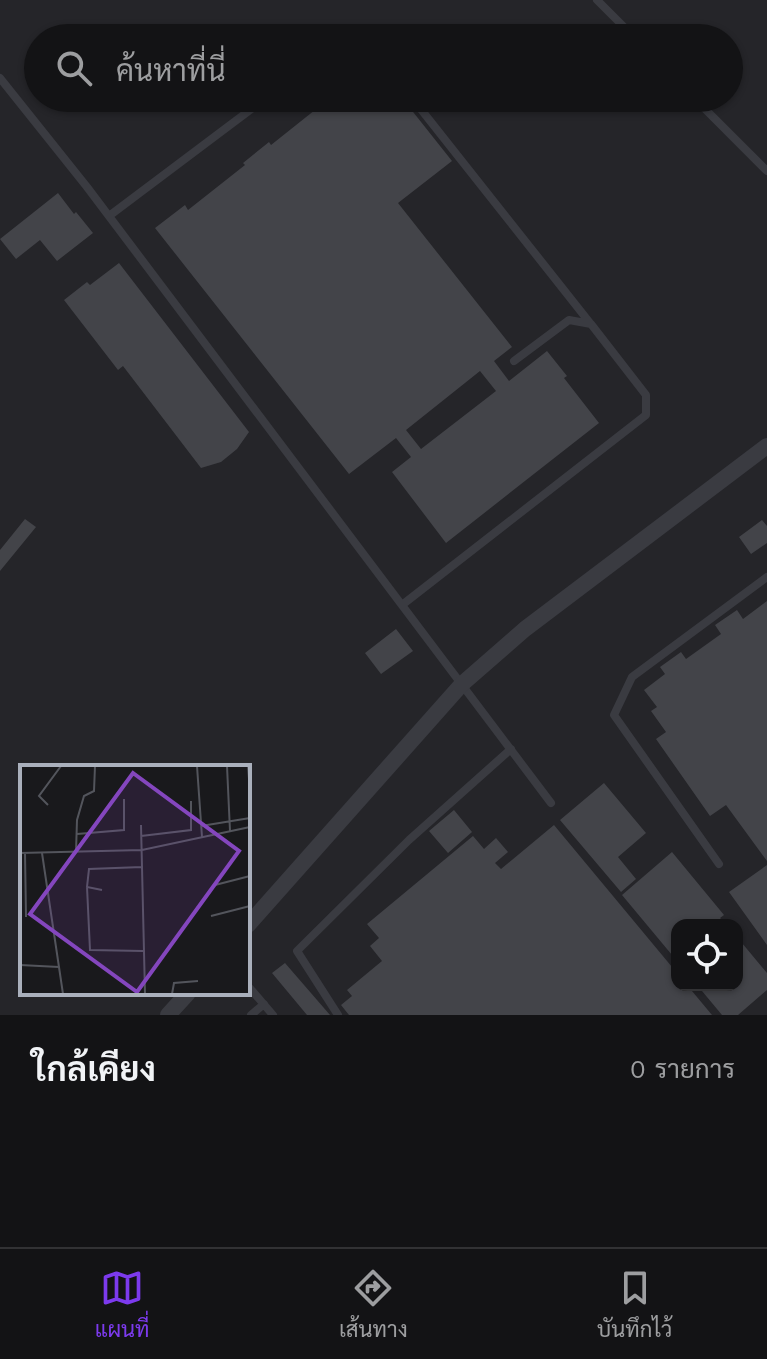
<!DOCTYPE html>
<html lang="th">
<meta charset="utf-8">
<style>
:root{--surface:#131315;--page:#202022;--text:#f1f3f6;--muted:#9d9ea0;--line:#323234;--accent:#7c3aed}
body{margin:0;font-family:"Work Sans",Sarabun,sans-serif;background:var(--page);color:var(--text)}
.controls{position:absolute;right:24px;bottom:24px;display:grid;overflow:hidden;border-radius:16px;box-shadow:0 2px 6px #0004}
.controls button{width:72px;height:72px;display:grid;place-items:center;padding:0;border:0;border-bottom:2px solid var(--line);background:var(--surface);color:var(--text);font:40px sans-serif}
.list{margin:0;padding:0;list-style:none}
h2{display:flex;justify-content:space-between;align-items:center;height:104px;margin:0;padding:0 32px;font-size:34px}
h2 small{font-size:26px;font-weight:400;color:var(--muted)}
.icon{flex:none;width:44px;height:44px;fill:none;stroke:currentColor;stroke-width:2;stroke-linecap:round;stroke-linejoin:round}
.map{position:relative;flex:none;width:767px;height:1015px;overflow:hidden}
.search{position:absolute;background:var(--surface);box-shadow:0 2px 6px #0004;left:24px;right:24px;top:24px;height:88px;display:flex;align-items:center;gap:20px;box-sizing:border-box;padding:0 28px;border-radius:44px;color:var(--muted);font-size:30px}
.sheet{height:232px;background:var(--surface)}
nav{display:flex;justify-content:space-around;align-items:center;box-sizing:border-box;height:112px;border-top:2px solid var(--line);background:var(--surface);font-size:22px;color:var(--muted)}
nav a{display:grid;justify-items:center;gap:4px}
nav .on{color:var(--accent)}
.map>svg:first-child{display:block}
.built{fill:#252529;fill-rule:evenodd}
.building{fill:#434449;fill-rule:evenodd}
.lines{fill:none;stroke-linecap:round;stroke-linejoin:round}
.service{stroke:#3a3b41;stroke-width:8}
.minor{stroke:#3a3b41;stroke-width:16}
.inset-road{fill:none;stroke:#53555c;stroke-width:2}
.view{fill:#8446be;fill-opacity:0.15;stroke:#8446be;stroke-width:4}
.inset-edge{fill:none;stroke:#aab0bc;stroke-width:4}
</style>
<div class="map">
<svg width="767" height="1015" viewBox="0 0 767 1015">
<rect width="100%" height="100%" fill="#19191c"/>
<path class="built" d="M0,0h767v1015h-767zM38,38h691v60h-691zM22,767h226v226h-226zM677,925h60v60h-60z"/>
<path class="building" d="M330,98h72l50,63 -54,42 114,144 -18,14 15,20 38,-30 20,25 -3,2 35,45 -153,120 -54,-71 19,-15 -15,-19 -47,36 -194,-246 30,-23 3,5 57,-45 -2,-2 26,-21 2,3zM480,371l16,20 -75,58 -15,-19z
M58,193l16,21 2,-2 17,21 -36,28 -17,-21 -24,19 -16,-20z
M119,263l130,169 -12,17 -16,13 -20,6 -78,-102 -5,4 -54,-70 23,-18 3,3z
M25,519l11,8 -36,44v-21z
M762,520l5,6v17l-16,11 -12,-17z
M767,601v260l-41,-56 -16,11 -54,-77 10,-7 -15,-21 6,-4 -13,-17 21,-16 -5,-7 21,-15 5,7 35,-25 -6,-9 22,-15 6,9z
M396,629l17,22 -32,23 -16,-21z
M604,783l42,50 -28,24 18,22 -15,13 -61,-72z
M454,810l18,22 -24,21 -19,-22z
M554,825l123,148v12h10l25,30h-363l-8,-10 11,-9 -5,-6 35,-29 -12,-15 9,-8 -12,-14 106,-88 11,13 12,-11 12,14 -13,11 6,6z
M672,852l52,63 -4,3 7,7h-50v36l-55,-66z
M767,865v80l-38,-53z
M737,937l30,36v17l-29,25h-16l-25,-30h40z
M285,963l45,52h-23l-35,-42z"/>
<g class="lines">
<path class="service" d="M597,0l38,38
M0,78l87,109 464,616
M412,98l178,225
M694,98l73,73
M109,216l157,-118
M402,605l244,-190v-20l-55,-71 -22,-4 -55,41
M719,864l-105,-149 18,-38 135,-100
M248,986l25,29
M251,1015l13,-11
M338,1015l-41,-64 112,-111 102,-91"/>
<path class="minor" d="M248,925l214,-241 63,-55 242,-183
M168,1015l20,-22"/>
</g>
<g transform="translate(20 765)">
<rect width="230" height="230" fill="#19191c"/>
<path class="inset-road" d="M177,1l5,71M207,1l3,65M228,1l2,26M28,40l-9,-9 22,-30M121,60l4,169M181,61l49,-8M57,69l47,-4v-31M121,71l50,-6v-29M56,87l1,-32 7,-24 10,-5 1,-25M0,88l122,-3 108,-23M5,88l1,64M22,88l21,141M195,120l35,-9M67,122l3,63 53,1M82,125l-15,-3 2,-18 53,-2M191,151l39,-10M0,200l39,2M152,229l2,-11 24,-2"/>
<path class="view" d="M113,8l106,78 -102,141 -107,-78z"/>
<rect width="230" height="230" class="inset-edge"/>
</g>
</svg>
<div class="controls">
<button><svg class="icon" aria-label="locate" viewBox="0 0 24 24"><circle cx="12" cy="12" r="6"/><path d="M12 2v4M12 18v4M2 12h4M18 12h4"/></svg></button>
</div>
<div class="search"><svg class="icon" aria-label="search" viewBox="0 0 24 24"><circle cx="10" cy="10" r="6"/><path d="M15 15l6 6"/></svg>ค้นหาที่นี่</div>
</div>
<section class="sheet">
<h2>ใกล้เคียง<small>0 รายการ</small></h2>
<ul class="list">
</ul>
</section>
<nav>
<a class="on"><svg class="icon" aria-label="map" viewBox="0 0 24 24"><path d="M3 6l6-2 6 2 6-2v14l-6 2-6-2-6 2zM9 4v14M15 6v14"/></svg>แผนที่</a>
<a><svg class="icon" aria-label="directions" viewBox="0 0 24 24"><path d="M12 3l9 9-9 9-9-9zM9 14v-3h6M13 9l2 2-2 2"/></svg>เส้นทาง</a>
<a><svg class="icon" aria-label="saved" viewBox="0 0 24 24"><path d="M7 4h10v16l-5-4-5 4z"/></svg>บันทึกไว้</a>
</nav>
